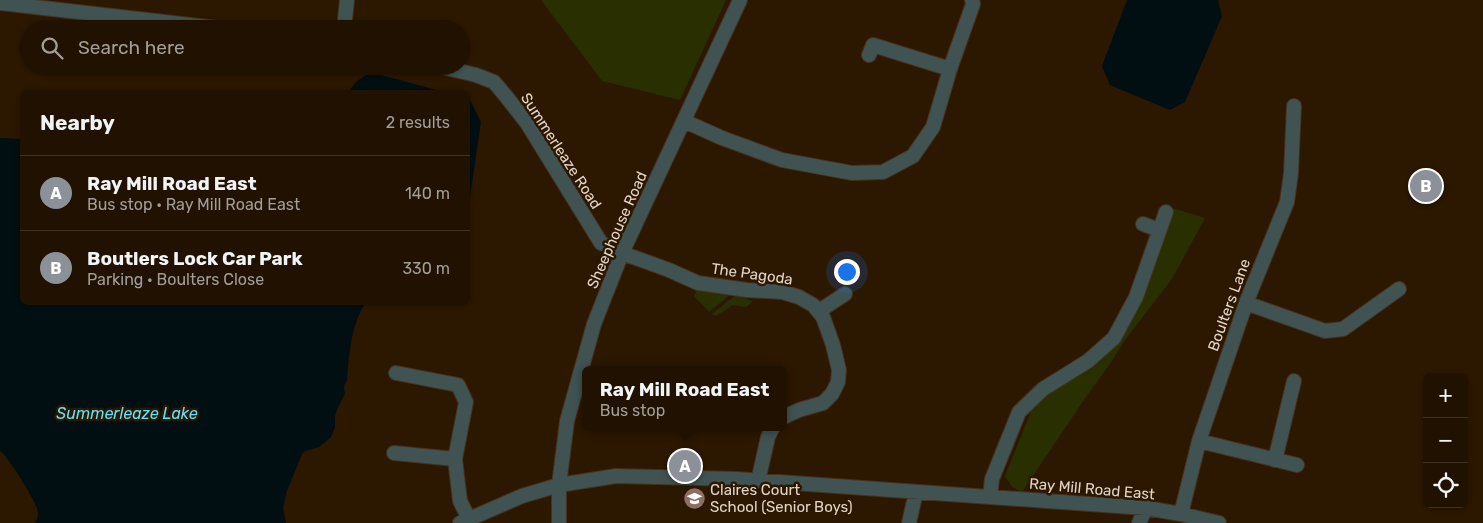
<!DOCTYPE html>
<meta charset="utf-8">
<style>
:root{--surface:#211101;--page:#291a0b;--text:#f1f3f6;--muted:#a29d99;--line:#3e3123;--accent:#8c9099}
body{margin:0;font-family:Rubik,sans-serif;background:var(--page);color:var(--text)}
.controls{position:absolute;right:15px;bottom:15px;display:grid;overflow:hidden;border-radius:8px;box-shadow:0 1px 4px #0004}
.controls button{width:45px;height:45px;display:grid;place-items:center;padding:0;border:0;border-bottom:1px solid var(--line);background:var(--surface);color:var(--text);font:25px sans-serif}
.you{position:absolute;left:846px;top:271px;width:18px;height:18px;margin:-12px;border:4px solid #fff;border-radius:50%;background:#1a73e8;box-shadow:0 0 0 8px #1a73e833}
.badge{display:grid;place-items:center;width:32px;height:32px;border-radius:50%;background:var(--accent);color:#fff;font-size:16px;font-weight:700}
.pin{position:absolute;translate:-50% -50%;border:2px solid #fff;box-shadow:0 1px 5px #0006}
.popup{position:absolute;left:582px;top:366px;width:205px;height:65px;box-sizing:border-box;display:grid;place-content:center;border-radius:8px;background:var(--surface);filter:drop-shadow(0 1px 4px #0005);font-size:16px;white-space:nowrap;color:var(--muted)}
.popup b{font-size:19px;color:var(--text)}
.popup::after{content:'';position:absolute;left:50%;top:100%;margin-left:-10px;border:10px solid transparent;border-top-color:var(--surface)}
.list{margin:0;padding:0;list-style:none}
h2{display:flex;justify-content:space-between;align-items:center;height:65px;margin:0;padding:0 20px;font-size:21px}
h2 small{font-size:16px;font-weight:400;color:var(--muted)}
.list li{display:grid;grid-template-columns:32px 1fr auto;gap:15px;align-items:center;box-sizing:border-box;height:75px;padding:0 20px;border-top:1px solid var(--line)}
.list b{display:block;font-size:19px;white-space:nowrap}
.list p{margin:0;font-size:16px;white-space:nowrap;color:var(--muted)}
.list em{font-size:16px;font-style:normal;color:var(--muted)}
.icon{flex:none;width:28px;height:28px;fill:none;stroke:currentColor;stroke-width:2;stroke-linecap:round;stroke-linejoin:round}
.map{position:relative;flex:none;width:1483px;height:523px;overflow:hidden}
.search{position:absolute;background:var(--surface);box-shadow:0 1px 4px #0004;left:20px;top:20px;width:450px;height:55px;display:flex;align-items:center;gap:12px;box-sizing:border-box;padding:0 18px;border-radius:28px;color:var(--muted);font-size:19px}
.panel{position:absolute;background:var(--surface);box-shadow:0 1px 4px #0004;left:20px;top:90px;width:450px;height:215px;border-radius:8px}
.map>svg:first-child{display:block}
.green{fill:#2a2f00}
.water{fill:#010f12}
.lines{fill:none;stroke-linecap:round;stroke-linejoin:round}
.minor-casing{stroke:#45311d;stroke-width:16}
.minor{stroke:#405252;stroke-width:14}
.labels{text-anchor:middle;stroke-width:5;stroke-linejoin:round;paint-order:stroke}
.street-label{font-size:15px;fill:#e2d3c6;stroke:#2c1701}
.poi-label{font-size:15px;fill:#e2d3c6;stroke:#2c1701;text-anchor:start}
.water-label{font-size:16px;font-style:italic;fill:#5fe2fd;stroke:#2c1701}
</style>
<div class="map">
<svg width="1483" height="523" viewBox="0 0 1483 523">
<rect width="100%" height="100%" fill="#2c1701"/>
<path class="green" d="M541,0h185l-46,100 -78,-19z
M1172,208l33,10 -33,61 -47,61 -15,24 -22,30 -66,98 -10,-5 -7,-11 29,-72 20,-15 39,-23 31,-32 23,-49z
M698,288l34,5 -23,19 -15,-16z
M736,295l17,6 -7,6 -13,-2 -17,11 -4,-2z"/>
<path class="water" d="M1127,0h91l4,16 -37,86 -15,8 -60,-25 -8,-19z
M370,72l74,20h-96l8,-10z
M468,99l2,1 11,22 -13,88z
M0,138l22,1v163l344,1c-15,19 -17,54 -19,77l-3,6 1,8 -7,13 -3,9v11l-4,10 -12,10 -14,4 -3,3 -15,37 -4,17 3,15h-251c3,-4 4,-10 2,-15 -3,-9 -29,-52 -37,-57z"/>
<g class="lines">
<defs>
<path id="minor" d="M0,3l225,26
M344,29l3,-29
M869,55l4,-10 77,24
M438,66l38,9 18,7 11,13 22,28 74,120 21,10 47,17 29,13 49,7 35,2 17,5 14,8 10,12 10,28 6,25 -1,12 -6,12 -9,9 -24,7 -15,7
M684,121l38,17 60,22 70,13 31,-1 30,-16 20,-29 17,-58 23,-65 -1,-4
M1143,224l16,6
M1246,303l79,28 18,-2 56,-40
M819,311l26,-17
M396,373l62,12 8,17 -11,57 5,42 9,18
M1199,441l98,24
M394,453l61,6
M1275,460l19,-79
M758,481l10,-44 5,-10
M990,497l2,-18 27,-67 24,-23 45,-28 26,-23 22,-41 30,-85
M1181,514l18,-73 47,-138 41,-101 4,-29 3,-67
M460,523l62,-27 37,-11 57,-9 120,3 410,29 35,6 38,9
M559,523v-38l8,-64 27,-97 28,-71 118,-253
M909,523l7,-31
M1139,523l7,-15"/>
</defs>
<use href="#minor" class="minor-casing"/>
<use href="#minor" class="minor"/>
</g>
<defs>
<symbol id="school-disc" viewBox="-11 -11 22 22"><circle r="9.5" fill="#8d6e63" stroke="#2c1701"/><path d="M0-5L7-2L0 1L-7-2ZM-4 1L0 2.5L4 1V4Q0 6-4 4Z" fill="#fff"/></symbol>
</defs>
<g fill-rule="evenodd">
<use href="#school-disc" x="682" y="486" width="25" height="25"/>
</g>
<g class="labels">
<g class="street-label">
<text transform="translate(561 151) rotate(57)" y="5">Summerleaze Road</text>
<text transform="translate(617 230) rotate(-66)" y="5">Sheephouse Road</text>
<text transform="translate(752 274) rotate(8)" y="5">The Pagoda</text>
<text transform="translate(1229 305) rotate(-70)" y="5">Boulters Lane</text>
<text transform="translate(1092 489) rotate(5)" y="5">Ray Mill Road East</text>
</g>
<g class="poi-label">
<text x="710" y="495">Claires Court<tspan x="710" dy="17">School (Senior Boys)</tspan></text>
</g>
<g class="water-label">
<text x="127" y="419">Summerleaze Lake</text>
</g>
</g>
</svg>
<div class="controls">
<button>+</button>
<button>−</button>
<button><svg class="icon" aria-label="locate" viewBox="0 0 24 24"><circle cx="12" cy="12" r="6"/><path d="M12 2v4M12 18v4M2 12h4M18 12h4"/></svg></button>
</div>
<div class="you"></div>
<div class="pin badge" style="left:685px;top:466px">A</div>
<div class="popup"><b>Ray Mill Road East</b>Bus stop</div>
<div class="pin badge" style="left:1426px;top:186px">B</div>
<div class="search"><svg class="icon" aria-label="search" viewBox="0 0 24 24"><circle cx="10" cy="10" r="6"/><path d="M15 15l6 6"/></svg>Search here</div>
<section class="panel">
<h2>Nearby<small>2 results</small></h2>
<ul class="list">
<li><span class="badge">A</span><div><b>Ray Mill Road East</b><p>Bus stop · Ray Mill Road East</p></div><em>140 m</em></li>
<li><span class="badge">B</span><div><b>Boutlers Lock Car Park</b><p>Parking · Boulters Close</p></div><em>330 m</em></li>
</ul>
</section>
</div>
